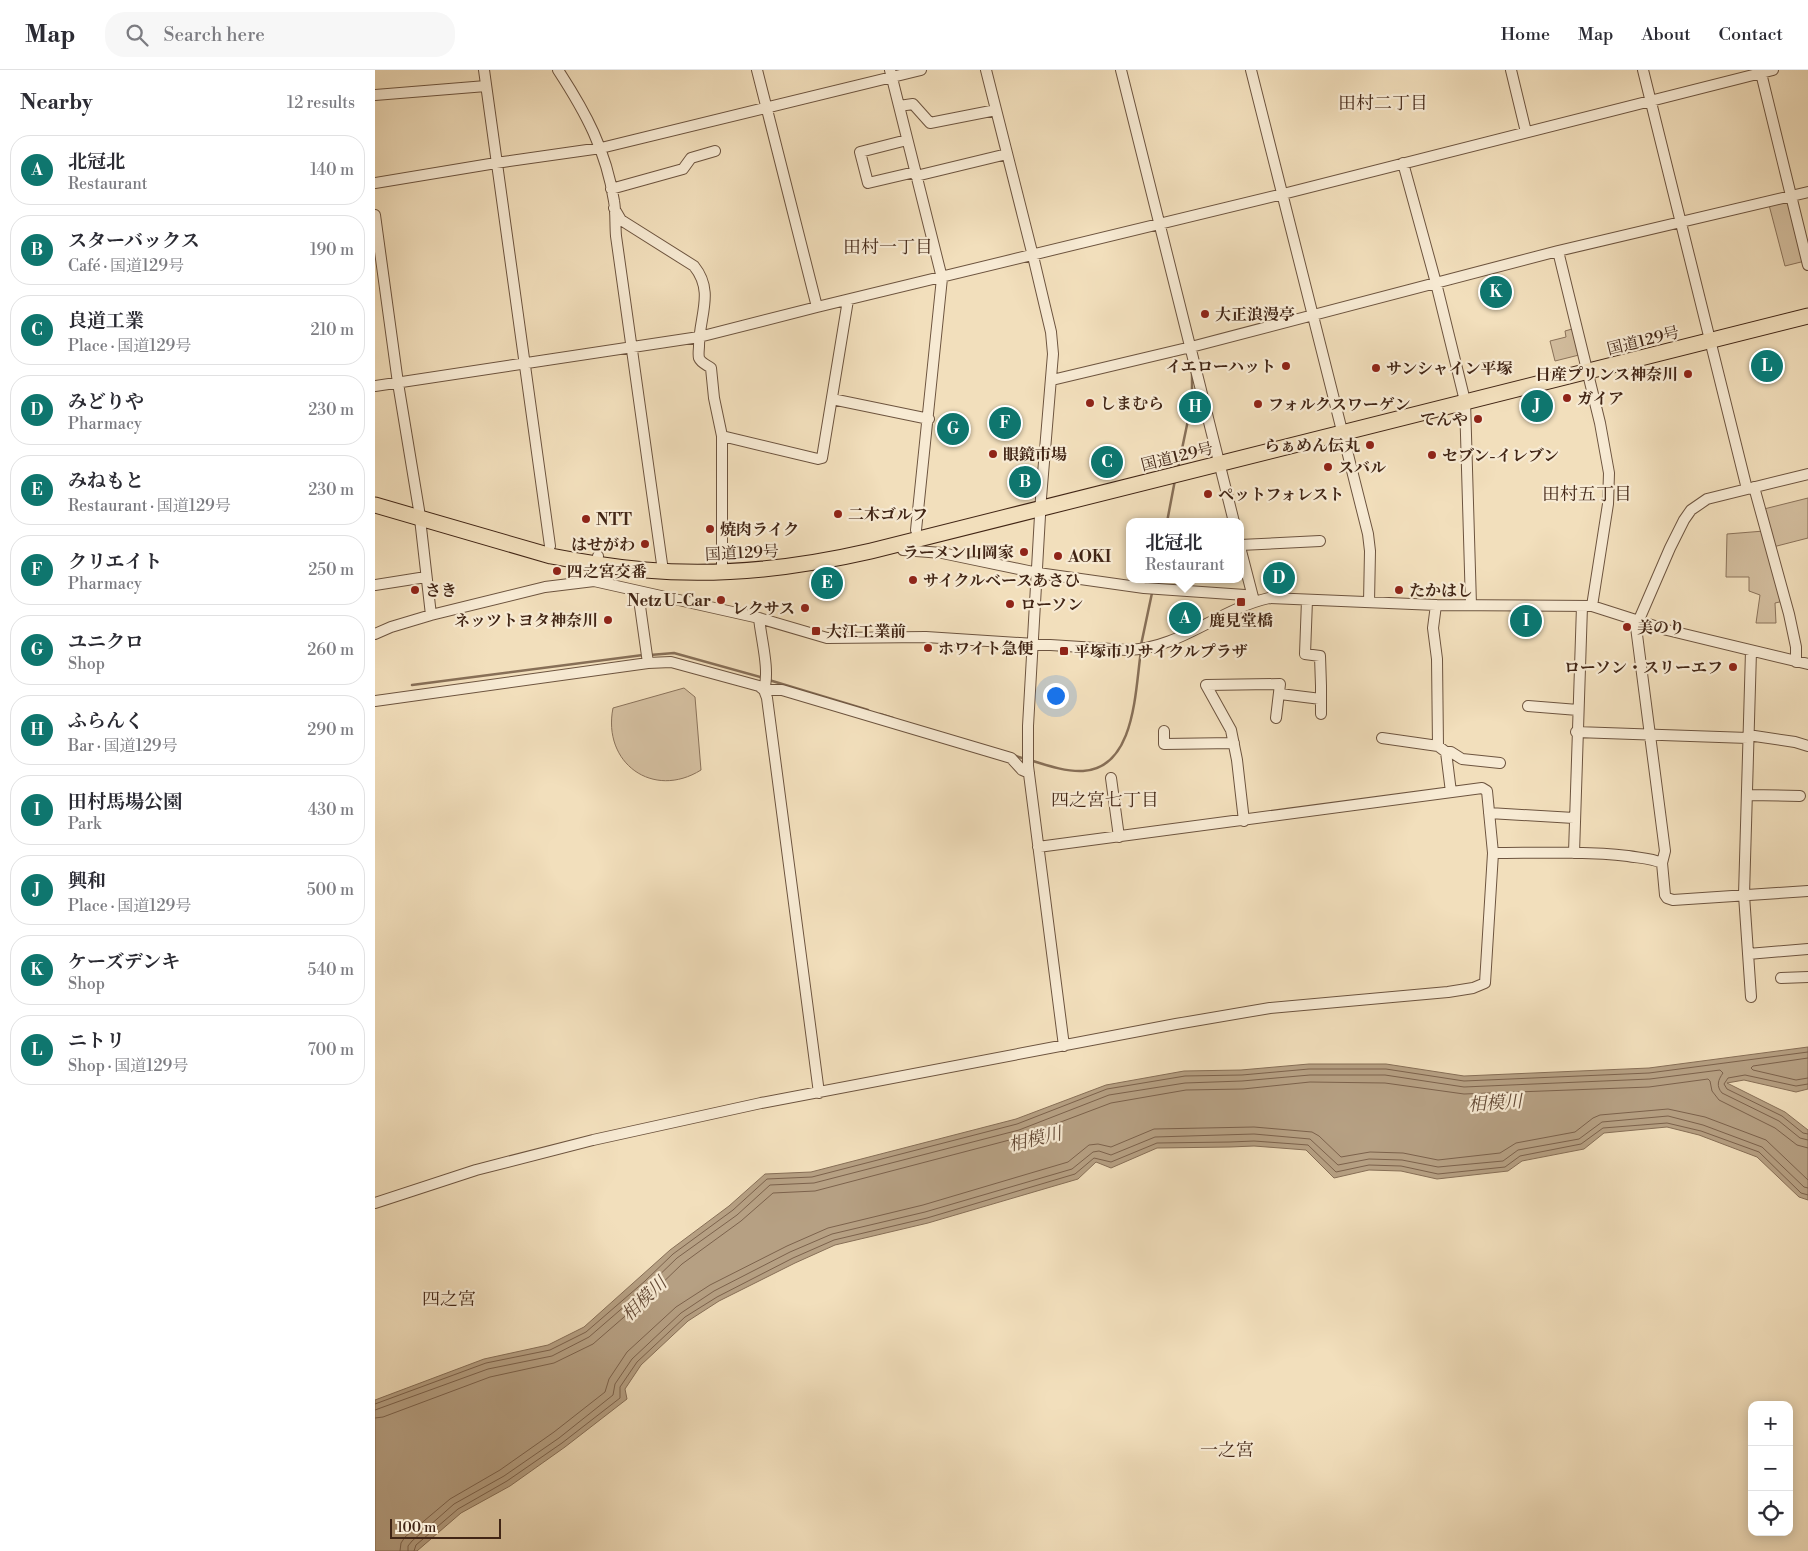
<!DOCTYPE html>
<meta charset="utf-8">
<style>
:root{--surface:#fff;--page:#f7f7f7;--text:#2b2b33;--muted:#7c7c81;--line:#e1e1e2;--accent:#0f766e}
body{margin:0;font-family:"Libre Bodoni","Noto Serif JP",serif;background:var(--page);color:var(--text)}
.controls{position:absolute;right:15px;bottom:15px;display:grid;overflow:hidden;border-radius:10px;box-shadow:0 2px 12px #0003}
.controls button{width:45px;height:45px;display:grid;place-items:center;padding:0;border:0;border-bottom:1px solid var(--line);background:var(--surface);color:var(--text);font:25px sans-serif}
.scale{position:absolute;left:15px;bottom:12px;width:111px;box-sizing:border-box;padding-left:5px;border:2px solid #412515;border-top:0;font-size:14px;line-height:18px;white-space:nowrap;color:#412515;-webkit-text-stroke:4px #f7ead3;paint-order:stroke}
.you{position:absolute;left:680px;top:625px;width:18px;height:18px;margin:-12px;border:4px solid #fff;border-radius:50%;background:#1a73e8;box-shadow:0 0 0 8px #1a73e833}
.badge{display:grid;place-items:center;width:32px;height:32px;border-radius:50%;background:var(--accent);color:#fff;font-size:16px;font-weight:700}
.pin{position:absolute;translate:-50% -50%;border:2px solid #fff;box-shadow:0 1px 5px #0006}
.popup{position:absolute;left:751px;top:448px;width:118px;height:65px;box-sizing:border-box;display:grid;place-content:center;border-radius:10px;background:var(--surface);filter:drop-shadow(0 1px 4px #0005);font-size:16px;white-space:nowrap;color:var(--muted)}
.popup b{font-size:19px;color:var(--text)}
.popup::after{content:'';position:absolute;left:50%;top:100%;margin-left:-10px;border:10px solid transparent;border-top-color:var(--surface)}
.list{margin:0;padding:0;list-style:none}
h2{display:flex;justify-content:space-between;align-items:center;height:65px;margin:0;padding:0 20px;font-size:21px}
h2 small{font-size:16px;font-weight:400;color:var(--muted)}
.list li{display:grid;grid-template-columns:32px 1fr auto;gap:15px;align-items:center;box-sizing:border-box;height:70px;margin:0 10px 10px;padding:0 10px;border:1px solid var(--line);border-radius:20px}
.list b{display:block;font-size:19px;white-space:nowrap}
.list p{margin:0;font-size:16px;white-space:nowrap;color:var(--muted)}
.list em{font-size:16px;font-style:normal;color:var(--muted)}
.icon{flex:none;width:28px;height:28px;fill:none;stroke:currentColor;stroke-width:2;stroke-linecap:round;stroke-linejoin:round}
.map{position:relative;flex:none;width:1433px;height:1481px;overflow:hidden}
header{display:flex;align-items:center;gap:30px;box-sizing:border-box;height:70px;padding:0 25px;background:var(--surface);border-bottom:1px solid var(--line)}
header strong{font-size:24px}
nav{display:flex;gap:28px;margin-inline-start:auto;font-size:18px}
.search{width:350px;height:45px;background:var(--page);display:flex;align-items:center;gap:12px;box-sizing:border-box;padding:0 18px;border-radius:20px;color:var(--muted);font-size:19px}
main{display:flex}
aside{flex:1;background:var(--surface)}
.map>svg:first-child{display:block}
.green{fill:#d4bfa0;stroke:#8a725a}
.water{fill:#b6a083;stroke:#876f57}
.lines{fill:none;stroke-linecap:round;stroke-linejoin:round}
.shore{stroke:#7c624c;stroke-width:1}
.stream{stroke:#876f57;stroke-width:2.5}
.minor-casing{stroke:#6d543f;stroke-width:12}
.highway-casing{stroke:#412515;stroke-width:17}
.minor{stroke:#f7ead3;stroke-width:10}
.highway{stroke:#f2dfbc;stroke-width:15}
.poi-dot{fill:#8f2418;stroke:#f7ead3;stroke-width:2}
.labels{text-anchor:middle;stroke-width:4.5;stroke-linejoin:round;paint-order:stroke}
.poi-label{font-size:16px;font-weight:bold;fill:#412515;stroke:#f7ead3;text-anchor:start}
.street-label{font-size:16px;fill:#412515;stroke:#f7ead3}
.neighbourhood-label{font-size:18px;fill:#412515;stroke:#f7ead3}
.water-label{font-size:18px;font-style:italic;fill:#644a36;stroke:#f7ead3}
</style>
<header>
<strong>Map</strong>
<div class="search"><svg class="icon" aria-label="search" viewBox="0 0 24 24"><circle cx="10" cy="10" r="6"/><path d="M15 15l6 6"/></svg>Search here</div>
<nav><a>Home</a><a>Map</a><a>About</a><a>Contact</a></nav>
</header>
<main>
<aside>
<h2>Nearby<small>12 results</small></h2>
<ul class="list">
<li><span class="badge">A</span><div><b>北冠北</b><p>Restaurant</p></div><em>140 m</em></li>
<li><span class="badge">B</span><div><b>スターバックス</b><p>Café · 国道129号</p></div><em>190 m</em></li>
<li><span class="badge">C</span><div><b>良道工業</b><p>Place · 国道129号</p></div><em>210 m</em></li>
<li><span class="badge">D</span><div><b>みどりや</b><p>Pharmacy</p></div><em>230 m</em></li>
<li><span class="badge">E</span><div><b>みねもと</b><p>Restaurant · 国道129号</p></div><em>230 m</em></li>
<li><span class="badge">F</span><div><b>クリエイト</b><p>Pharmacy</p></div><em>250 m</em></li>
<li><span class="badge">G</span><div><b>ユニクロ</b><p>Shop</p></div><em>260 m</em></li>
<li><span class="badge">H</span><div><b>ふらんく</b><p>Bar · 国道129号</p></div><em>290 m</em></li>
<li><span class="badge">I</span><div><b>田村馬場公園</b><p>Park</p></div><em>430 m</em></li>
<li><span class="badge">J</span><div><b>興和</b><p>Place · 国道129号</p></div><em>500 m</em></li>
<li><span class="badge">K</span><div><b>ケーズデンキ</b><p>Shop</p></div><em>540 m</em></li>
<li><span class="badge">L</span><div><b>ニトリ</b><p>Shop · 国道129号</p></div><em>700 m</em></li>
</ul>
</aside>
<div class="map">
<svg width="1433" height="1481" viewBox="0 0 1433 1481">
<rect width="100%" height="100%" fill="#f2dfbc"/>
<filter id="stains"><feTurbulence type="fractalNoise" baseFrequency=".004" numOctaves="4"/><feColorMatrix values="0 0 0 0 .2 0 0 0 0 .09 0 0 0 0 .02 0 0 0 .5 -.17"/></filter>
<radialGradient id="worn" r=".72"><stop offset=".6" stop-color="#630" stop-opacity="0"/><stop offset="1" stop-color="#630" stop-opacity=".3"/></radialGradient>
<path class="green" d="M1412,131l18,60 -20,5 -16,-61z
M1197,259l7,26 -24,6 -5,-20 16,-4 -1,-6z
M1433,428v40l-35,9 -9,-38z
M1389,461l20,70 -9,2 1,20h-20l4,-28 -11,-4v-14h-23l1,-43z
M1146,540h10l1,21 -10,1z
M309,618l11,9 6,73c-48,30 -99,-7 -88,-62z"/>
<path class="water" d="M1433,977v42l-12,3 -52,-12 -17,3 58,29 23,18v70l-9,-3 -42,-40 -58,-22 -32,-8 -63,6 -20,16 -62,12 -14,10 -71,8 -36,-8 -32,-1 -35,8 -28,-28 -52,-4 -24,1 -73,1 -46,20 -15,-6 -18,17 -150,44 -93,22 -40,18 -76,38 -31,20 -47,44 -16,24 2,10 -62,48 -55,39 -49,27 -44,38h-42v-151l109,-41 64,-14 36,-18 86,-77 59,-44 36,-32 46,-2 205,-53 90,-34 78,-14 57,-1 68,-6h77l78,12 185,-8z"/>
<g class="lines">
<path class="shore" d="M1433,988l-55,8 -2,2 2,2 43,10 12,-2
M1433,1014l-12,2 -51,-11 -17,3 -4,6 3,5 55,27 21,17 5,1
M0,1334l111,-41 64,-13 36,-18 59,-51 28,-27 60,-44 34,-31 45,-2 205,-53 90,-35 78,-13 57,-1 67,-6h77l78,12 185,-8 159,-21
M0,1340l113,-41 64,-13 37,-19 60,-52 28,-27 60,-43 33,-30 44,-2 205,-53 90,-35 76,-12 57,-2 68,-6h75l79,12 186,-8 70,-9 3,3c-5,7 -7,13 -1,20l57,28 21,17 8,2
M0,1348l8,-1 107,-40 64,-14 39,-19 61,-53 28,-27 59,-43 32,-28 42,-2 206,-54 90,-34 75,-13 57,-1 67,-7 75,1 79,11 185,-7 59,-8 2,2 2,10 7,9 56,28 22,17 11,3
M25,1481l1,-8 4,-6 45,-38 50,-29 54,-38 51,-40 4,-13 18,-27 49,-45 34,-22 77,-39 41,-18 95,-23 145,-43 21,-17 9,-1 13,3 43,-18 100,-2 58,5 7,4 22,21 29,-5 33,1 35,7 62,-7 16,-10 59,-11 18,-14 7,-3 68,-6 37,8 61,23 42,40
M33,1481v-5l4,-5 42,-37 50,-28 55,-38 54,-43 2,-11 17,-25 49,-46 33,-22 76,-39 42,-18 93,-22 147,-43 21,-17 6,-1 12,4 44,-18 99,-3 56,5 28,26 31,-6 33,1 36,7 65,-6 15,-11 61,-11 23,-17 66,-6 35,9 59,22 42,40 4,1
M39,1481l2,-6 42,-36 49,-28 55,-38 58,-45v-11l17,-25 48,-45 32,-20 76,-39 41,-18 93,-22 148,-44 19,-16 17,4 46,-19 73,-1 24,-1 54,4 28,27 33,-7 32,1 37,8 67,-7 15,-11 61,-12 22,-16 64,-5 34,8 58,21 42,41 7,2"/>
<path class="stream" d="M803,398l14,-67v-29
M792,452l8,-42
M766,575l11,-52
M275,585l24,-2 90,25
M394,610l99,30
M37,615l231,-30
M505,644l13,4
M638,685l12,4
M655,690c16,5 36,12 53,11 53,-3 52,-82 58,-120"/>
<defs>
<path id="minor" d="M109,0l66,476
M183,0c28,43 48,80 56,131 2,11 1,24 2,35l47,335
M382,0l60,237
M515,0l52,208 -26,252
M611,0l47,186 18,76 2,22 -12,144 -13,228v40l36,280
M746,0l113,452
M876,0l117,464 2,17 -1,51
M1136,0l15,62
M1268,0l104,419
M1386,3l47,192
M0,25l111,-9
M524,36l14,-2 17,19 66,-13
M532,70l-47,12 8,31 47,-11
M1028,93l33,120 29,118 6,204
M541,106l91,-22
M0,113l121,-20 105,-15 320,-78
M236,119l72,-20 8,-11 24,-7
M239,138l7,12 73,46c21,26 5,50 5,80 0,3 -1,8 0,12 2,5 8,7 12,10l3,30 8,38 96,23 4,-1 26,-158
M0,145l23,168 21,127 12,105
M1183,181l42,172 9,50 -1,31 -16,102
M677,310l139,-33 367,-96 250,-59
M0,316l324,-49 118,-30 466,-113 490,-124
M457,329l97,20
M347,366v136
M1379,417l35,127 7,33v15
M526,473l2,7 39,3 96,20 106,15 101,7 9,6
M865,475l80,-4
M865,477l14,54
M219,511l4,-25
M0,515l51,-8
M263,522l10,71
M932,530l-2,54 15,2 1,30v28
M1061,535l-3,23 4,31 1,87 8,6h5l11,7 38,4
M384,548c2,21 11,52 5,72
M0,564l16,-7 40,-12 114,-28 49,-6 165,37 68,20 99,-1 201,13c53,-1 92,-41 142,-52l167,7 156,1 75,24 141,34
M1376,581l-7,244 7,102
M831,615l25,45 6,30 7,61
M831,615l74,-1 -4,34
M389,620h18l229,68 11,12 7,3
M905,624l41,5
M0,631l273,-38 23,-1 88,24 5,4 3,8 52,395
M1153,636l50,4
M789,661v13l70,-1
M1201,662l172,6
M1373,665l47,7 13,4
M1007,668l56,8
M1071,682l5,40
M736,708l8,59
M1372,725l53,1
M1114,743l85,5
M1118,783c45,0 90,-2 135,3 11,2 23,2 34,7l3,32 2,3 6,2 135,-9
M1199,783l8,-247
M1287,793l3,-12 -29,-224 2,-5 32,-74 14,-28 7,-10 16,-11 101,-25
M1373,884l60,-5
M1406,908l27,-1
M0,1133l101,-33 117,-30 168,-37 415,-79 94,-16 178,-16 25,-4 12,-5 8,-130 -6,-62 -5,-3 -444,59"/>
<path id="highway" d="M0,435l176,51c31,6 62,11 94,14 76,7 152,-2 226,-19l937,-235"/>
</defs>
<use href="#minor" class="minor-casing"/>
<use href="#highway" class="highway-casing"/>
<use href="#minor" class="minor"/>
<use href="#highway" class="highway"/>
</g>
<g class="poi-dot">
<circle cx="830" cy="244" r="5"/>
<circle cx="911" cy="296" r="5"/>
<circle cx="1001" cy="298" r="5"/>
<circle cx="1313" cy="304" r="5"/>
<circle cx="1192" cy="328" r="5"/>
<circle cx="715" cy="333" r="5"/>
<circle cx="883" cy="334" r="5"/>
<circle cx="1103" cy="349" r="5"/>
<circle cx="995" cy="375" r="5"/>
<circle cx="618" cy="384" r="5"/>
<circle cx="1057" cy="385" r="5"/>
<circle cx="953" cy="397" r="5"/>
<circle cx="833" cy="424" r="5"/>
<circle cx="463" cy="444" r="5"/>
<circle cx="211" cy="449" r="5"/>
<circle cx="335" cy="459" r="5"/>
<circle cx="270" cy="474" r="5"/>
<circle cx="649" cy="482" r="5"/>
<circle cx="683" cy="486" r="5"/>
<circle cx="182" cy="501" r="5"/>
<circle cx="538" cy="510" r="5"/>
<circle cx="40" cy="520" r="5"/>
<circle cx="1024" cy="520" r="5"/>
<circle cx="346" cy="530" r="5"/>
<rect x="861" y="527" width="10" height="10" rx="2.5"/>
<circle cx="635" cy="534" r="5"/>
<circle cx="430" cy="538" r="5"/>
<circle cx="233" cy="550" r="5"/>
<circle cx="1252" cy="557" r="5"/>
<rect x="436" y="556" width="10" height="10" rx="2.5"/>
<circle cx="553" cy="578" r="5"/>
<rect x="684" y="576" width="10" height="10" rx="2.5"/>
<circle cx="1358" cy="597" r="5"/>
</g>
<g class="labels">
<g class="poi-label">
<text x="840" y="250">大正浪漫亭</text>
<text x="901" y="302" text-anchor="end">イエローハット</text>
<text x="1011" y="304">サンシャイン平塚</text>
<text x="1303" y="310" text-anchor="end">日産プリンス神奈川</text>
<text x="1202" y="334">ガイア</text>
<text x="725" y="339">しまむら</text>
<text x="893" y="340">フォルクスワーゲン</text>
<text x="1093" y="355" text-anchor="end">てんや</text>
<text x="985" y="381" text-anchor="end">らぁめん伝丸</text>
<text x="628" y="390">眼鏡市場</text>
<text x="1067" y="391">セブン-イレブン</text>
<text x="963" y="403">スバル</text>
<text x="843" y="430">ペットフォレスト</text>
<text x="473" y="450">二木ゴルフ</text>
<text x="221" y="455">NTT</text>
<text x="345" y="465">焼肉ライク</text>
<text x="260" y="480" text-anchor="end">はせがわ</text>
<text x="639" y="488" text-anchor="end">ラーメン山岡家</text>
<text x="693" y="492">AOKI</text>
<text x="192" y="507">四之宮交番</text>
<text x="548" y="516">サイクルベースあさひ</text>
<text x="50" y="526">さき</text>
<text x="1034" y="526">たかはし</text>
<text x="336" y="536" text-anchor="end">Netz U-Car</text>
<text x="645" y="540">ローソン</text>
<text x="420" y="544" text-anchor="end">レクサス</text>
<text x="223" y="556" text-anchor="end">ネッツトヨタ神奈川</text>
<text x="866" y="556" text-anchor="middle">鹿見堂橋</text>
<text x="1262" y="563">美のり</text>
<text x="451" y="567">大江工業前</text>
<text x="563" y="584">ホワイト急便</text>
<text x="699" y="587">平塚市リサイクルプラザ</text>
<text x="1348" y="603" text-anchor="end">ローソン・スリーエフ</text>
</g>
<g class="street-label">
<text transform="translate(1268 270) rotate(-14)" y="6">国道129号</text>
<text transform="translate(802 386) rotate(-14)" y="6">国道129号</text>
<text transform="translate(367 482) rotate(-3)" y="6">国道129号</text>
</g>
<g class="neighbourhood-label">
<text x="1008" y="39">田村二丁目</text>
<text x="513" y="183">田村一丁目</text>
<text x="1212" y="430">田村五丁目</text>
<text x="730" y="736">四之宮七丁目</text>
<text x="74" y="1235">四之宮</text>
<text x="852" y="1386">一之宮</text>
</g>
<g class="water-label">
<text transform="translate(1120 1033) rotate(-4)" y="6">相模川</text>
<text transform="translate(660 1069) rotate(-13)" y="6">相模川</text>
<text transform="translate(269 1229) rotate(-44)" y="6">相模川</text>
</g>
</g>
<rect width="100%" height="100%" filter="url(#stains)"/>
<rect width="100%" height="100%" fill="url(#worn)"/>
</svg>
<div class="controls">
<button>+</button>
<button>−</button>
<button><svg class="icon" aria-label="locate" viewBox="0 0 24 24"><circle cx="12" cy="12" r="6"/><path d="M12 2v4M12 18v4M2 12h4M18 12h4"/></svg></button>
</div>
<div class="scale">100 m</div>
<div class="you"></div>
<div class="pin badge" style="left:810px;top:548px">A</div>
<div class="popup"><b>北冠北</b>Restaurant</div>
<div class="pin badge" style="left:650px;top:412px">B</div>
<div class="pin badge" style="left:732px;top:392px">C</div>
<div class="pin badge" style="left:904px;top:508px">D</div>
<div class="pin badge" style="left:452px;top:513px">E</div>
<div class="pin badge" style="left:630px;top:353px">F</div>
<div class="pin badge" style="left:578px;top:359px">G</div>
<div class="pin badge" style="left:820px;top:337px">H</div>
<div class="pin badge" style="left:1151px;top:551px">I</div>
<div class="pin badge" style="left:1162px;top:336px">J</div>
<div class="pin badge" style="left:1121px;top:222px">K</div>
<div class="pin badge" style="left:1392px;top:296px">L</div>
</div>
</main>
